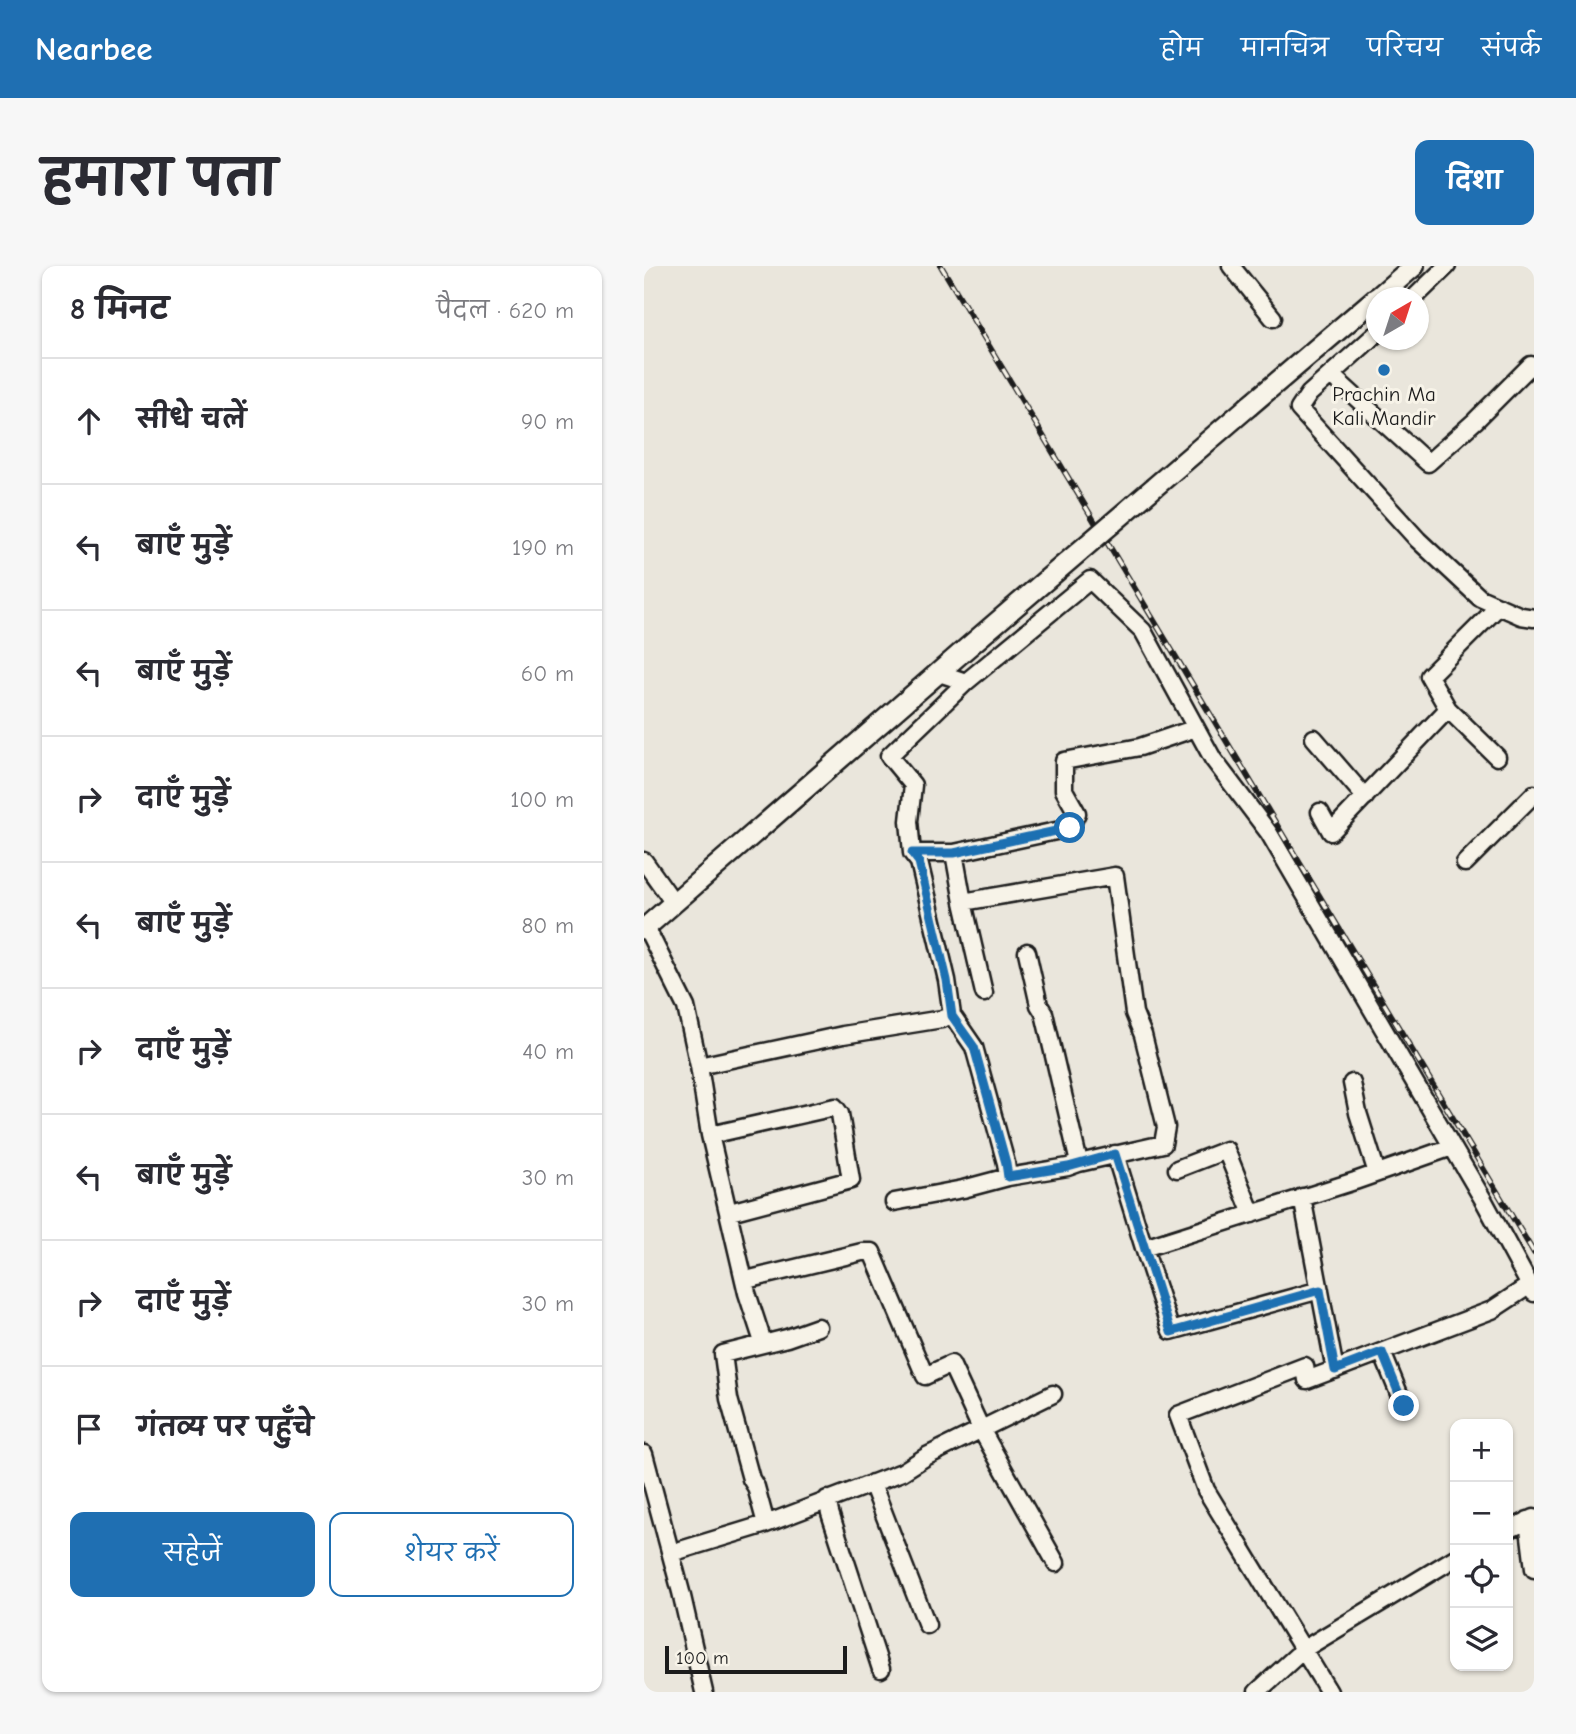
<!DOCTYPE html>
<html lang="hi">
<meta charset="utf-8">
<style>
:root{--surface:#fff;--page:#f7f7f7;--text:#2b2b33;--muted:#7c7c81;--line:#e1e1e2;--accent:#1f6fb2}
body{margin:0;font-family:"Comic Neue","Playpen Sans Deva",sans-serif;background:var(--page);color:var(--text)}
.controls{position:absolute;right:21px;bottom:21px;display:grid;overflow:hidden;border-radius:14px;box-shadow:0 2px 5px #0004}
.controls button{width:63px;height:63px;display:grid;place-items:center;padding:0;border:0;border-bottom:2px solid var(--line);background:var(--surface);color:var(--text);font:35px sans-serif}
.compass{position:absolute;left:722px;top:21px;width:63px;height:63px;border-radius:50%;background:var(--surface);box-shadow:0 2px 5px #0004;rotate:39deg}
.scale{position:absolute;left:21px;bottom:18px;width:182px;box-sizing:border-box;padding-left:7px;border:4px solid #1c1c1c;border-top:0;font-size:19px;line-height:24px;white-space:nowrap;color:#1c1c1c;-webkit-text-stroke:5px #f7f3e8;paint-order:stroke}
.stop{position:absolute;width:21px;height:21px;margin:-16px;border:5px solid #1f6fb2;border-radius:50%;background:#fff}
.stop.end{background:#1f6fb2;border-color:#fff;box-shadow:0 2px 7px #0008}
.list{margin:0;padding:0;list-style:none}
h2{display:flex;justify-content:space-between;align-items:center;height:91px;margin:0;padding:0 28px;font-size:30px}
h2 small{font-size:23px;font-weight:400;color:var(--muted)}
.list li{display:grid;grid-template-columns:46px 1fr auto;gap:21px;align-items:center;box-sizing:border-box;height:126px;padding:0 28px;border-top:2px solid var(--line)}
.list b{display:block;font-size:26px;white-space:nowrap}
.list em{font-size:23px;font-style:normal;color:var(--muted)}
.actions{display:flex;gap:14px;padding:21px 28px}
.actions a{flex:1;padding:16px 0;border:2px solid var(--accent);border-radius:14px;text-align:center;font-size:24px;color:var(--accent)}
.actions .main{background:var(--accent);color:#fff}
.icon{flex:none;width:38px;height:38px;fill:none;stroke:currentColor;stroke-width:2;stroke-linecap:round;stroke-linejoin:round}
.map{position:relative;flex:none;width:890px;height:1426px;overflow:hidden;border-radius:14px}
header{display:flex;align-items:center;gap:42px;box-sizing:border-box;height:98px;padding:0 35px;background:var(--accent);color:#fff}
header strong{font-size:33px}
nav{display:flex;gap:38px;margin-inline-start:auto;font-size:24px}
.intro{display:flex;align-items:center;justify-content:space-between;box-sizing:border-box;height:168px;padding:0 42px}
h1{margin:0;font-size:49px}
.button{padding:18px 32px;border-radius:14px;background:var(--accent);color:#fff;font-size:24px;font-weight:700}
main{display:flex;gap:42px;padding:0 42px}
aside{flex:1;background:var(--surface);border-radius:14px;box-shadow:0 2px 5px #0004}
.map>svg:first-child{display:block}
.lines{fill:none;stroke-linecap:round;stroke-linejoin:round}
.minor-casing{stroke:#1c1c1c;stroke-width:21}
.major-casing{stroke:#1c1c1c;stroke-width:24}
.minor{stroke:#f7f3e8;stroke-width:16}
.major{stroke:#f7f3e8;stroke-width:19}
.rail-casing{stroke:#1c1c1c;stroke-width:6}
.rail{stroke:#f7f3e8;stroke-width:3.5;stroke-dasharray:10;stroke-linecap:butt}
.major-bridge-casing{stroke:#1c1c1c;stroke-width:24;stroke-linecap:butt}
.major-bridge{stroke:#f7f3e8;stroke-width:19}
.route{stroke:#1f6fb2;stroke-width:9}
.poi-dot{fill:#1f6fb2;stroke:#f7f3e8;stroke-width:2.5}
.labels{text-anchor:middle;stroke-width:6;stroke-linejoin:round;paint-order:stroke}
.poi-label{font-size:21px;fill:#1c1c1c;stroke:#f7f3e8}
</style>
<header>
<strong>Nearbee</strong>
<nav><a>होम</a><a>मानचित्र</a><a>परिचय</a><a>संपर्क</a></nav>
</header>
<div class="intro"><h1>हमारा पता</h1><a class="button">दिशा</a></div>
<main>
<aside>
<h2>8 मिनट<small>पैदल · 620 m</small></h2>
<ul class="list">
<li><svg class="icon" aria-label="ahead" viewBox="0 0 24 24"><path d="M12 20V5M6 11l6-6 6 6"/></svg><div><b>सीधे चलें</b></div><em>90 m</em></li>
<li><svg class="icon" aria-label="left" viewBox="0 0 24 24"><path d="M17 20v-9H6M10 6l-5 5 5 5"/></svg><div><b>बाएँ मुड़ें</b></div><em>190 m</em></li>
<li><svg class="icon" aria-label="left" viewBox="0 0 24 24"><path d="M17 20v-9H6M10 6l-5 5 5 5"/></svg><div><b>बाएँ मुड़ें</b></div><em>60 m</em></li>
<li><svg class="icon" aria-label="right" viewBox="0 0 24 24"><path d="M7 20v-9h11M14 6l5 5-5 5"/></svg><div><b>दाएँ मुड़ें</b></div><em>100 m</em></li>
<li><svg class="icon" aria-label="left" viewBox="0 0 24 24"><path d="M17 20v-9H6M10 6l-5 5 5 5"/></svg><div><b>बाएँ मुड़ें</b></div><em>80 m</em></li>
<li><svg class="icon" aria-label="right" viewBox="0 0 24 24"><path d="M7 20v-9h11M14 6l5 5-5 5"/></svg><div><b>दाएँ मुड़ें</b></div><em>40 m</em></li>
<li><svg class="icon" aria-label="left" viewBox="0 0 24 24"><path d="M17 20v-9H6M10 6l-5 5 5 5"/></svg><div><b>बाएँ मुड़ें</b></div><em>30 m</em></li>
<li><svg class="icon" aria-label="right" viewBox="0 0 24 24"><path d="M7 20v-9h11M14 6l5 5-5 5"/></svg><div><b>दाएँ मुड़ें</b></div><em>30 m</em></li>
<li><svg class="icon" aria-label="arrive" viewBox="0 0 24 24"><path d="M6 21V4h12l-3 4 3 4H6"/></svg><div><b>गंतव्य पर पहुँचे</b></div></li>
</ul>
<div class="actions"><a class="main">सहेजें</a><a>शेयर करें</a></div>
</aside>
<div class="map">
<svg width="890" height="1426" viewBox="0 0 890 1426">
<rect width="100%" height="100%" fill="#eae6dc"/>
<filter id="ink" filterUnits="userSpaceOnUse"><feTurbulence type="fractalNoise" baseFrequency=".0143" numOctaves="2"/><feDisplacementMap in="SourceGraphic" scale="14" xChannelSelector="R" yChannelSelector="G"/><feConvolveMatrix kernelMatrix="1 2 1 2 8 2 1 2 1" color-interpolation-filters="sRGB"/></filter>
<g filter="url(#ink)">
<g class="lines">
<defs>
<path id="minor" d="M587,0l42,52
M770,32l33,-32
M732,68l-67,60 -10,15 119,131 62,58 41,18 13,2
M687,109l97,88 47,-42 56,-56
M295,407l27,9 124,-102 53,51 70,128 56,74 215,368 50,92
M804,443l49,48
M670,472l51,59
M676,546l11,20 117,-123 -19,-33 70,-70
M268,587l-3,-32 4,-36 -24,-29 77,-74
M310,587l9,49 21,91
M0,595l30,42
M821,597l69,-69
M2,661l40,80 13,59 11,69 37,158 16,49
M383,686l12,53 5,8 35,150
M55,800l144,-31 99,-16 10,-4
M708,817l6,30 19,60
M66,869l125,-28 5,7 11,66 -121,32
M471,888l29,94 211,-67 97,-34
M533,903l49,-19 26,64
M364,911l-2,-14 -32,-116 -22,-32 -5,-35 -28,-118 -7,-9h42l116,-25 7,-15 -13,-23v-29l76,-14 56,-19
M658,931l33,173
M250,936l69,-13 45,-12 60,-10 11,-4 84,-19 3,-17 -23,-92 -9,-22 -19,-137 -152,26
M500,982l27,83 149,-41
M102,1014l116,-28h10l53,124 26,-12 31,67 74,132
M738,1086l22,54
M0,1188l37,138 23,100
M228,1217l55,142
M183,1233l3,14 51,156
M884,1254l6,49
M122,1258l-10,-37 -5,-8 -22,-80 -6,-45 64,-16 31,-11
M864,1264l26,-12
M27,1287l95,-29 136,-52 25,-16 126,-62
M613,1426l47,-43 151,-91
M685,1426l-123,-202 -28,-75 127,-49 2,14 185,-70 38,-25"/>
<path id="major" d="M733,32l37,-32
M605,140l127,-108
M0,663l316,-275"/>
</defs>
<use href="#minor" class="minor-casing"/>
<use href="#major" class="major-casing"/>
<use href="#minor" class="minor"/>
<use href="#major" class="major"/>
<defs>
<path id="rail" d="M297,0l593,987"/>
</defs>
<use href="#rail" class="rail-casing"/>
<use href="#rail" class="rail"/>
<defs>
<path id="major-bridge" d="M316,388l289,-248"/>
</defs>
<use href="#major-bridge" class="major-bridge-casing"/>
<use href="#major-bridge" class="major-bridge"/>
</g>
</g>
<g class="lines" filter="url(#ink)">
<path class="route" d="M426,562l-116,25h-42l7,9 28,118 5,36 22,31 32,116 2,14 60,-10 47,-13 56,178 149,-42 15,80 47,-18 22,54"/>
</g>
<circle class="poi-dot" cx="740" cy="104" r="7"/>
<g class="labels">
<g class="poi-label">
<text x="740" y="135">Prachin Ma<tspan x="740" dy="24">Kali Mandir</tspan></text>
</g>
</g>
</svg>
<div class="controls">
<button>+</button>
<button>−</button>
<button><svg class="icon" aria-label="locate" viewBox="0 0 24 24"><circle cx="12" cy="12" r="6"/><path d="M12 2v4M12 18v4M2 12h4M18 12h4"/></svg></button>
<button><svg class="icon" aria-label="layers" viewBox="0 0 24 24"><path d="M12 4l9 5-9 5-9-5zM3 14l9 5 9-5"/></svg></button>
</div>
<svg class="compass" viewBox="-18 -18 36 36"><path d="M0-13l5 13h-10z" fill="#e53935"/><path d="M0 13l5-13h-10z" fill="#7c7c81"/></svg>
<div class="scale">100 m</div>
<div class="stop" style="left:426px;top:562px"></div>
<div class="stop end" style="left:760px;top:1140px"></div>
</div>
</main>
